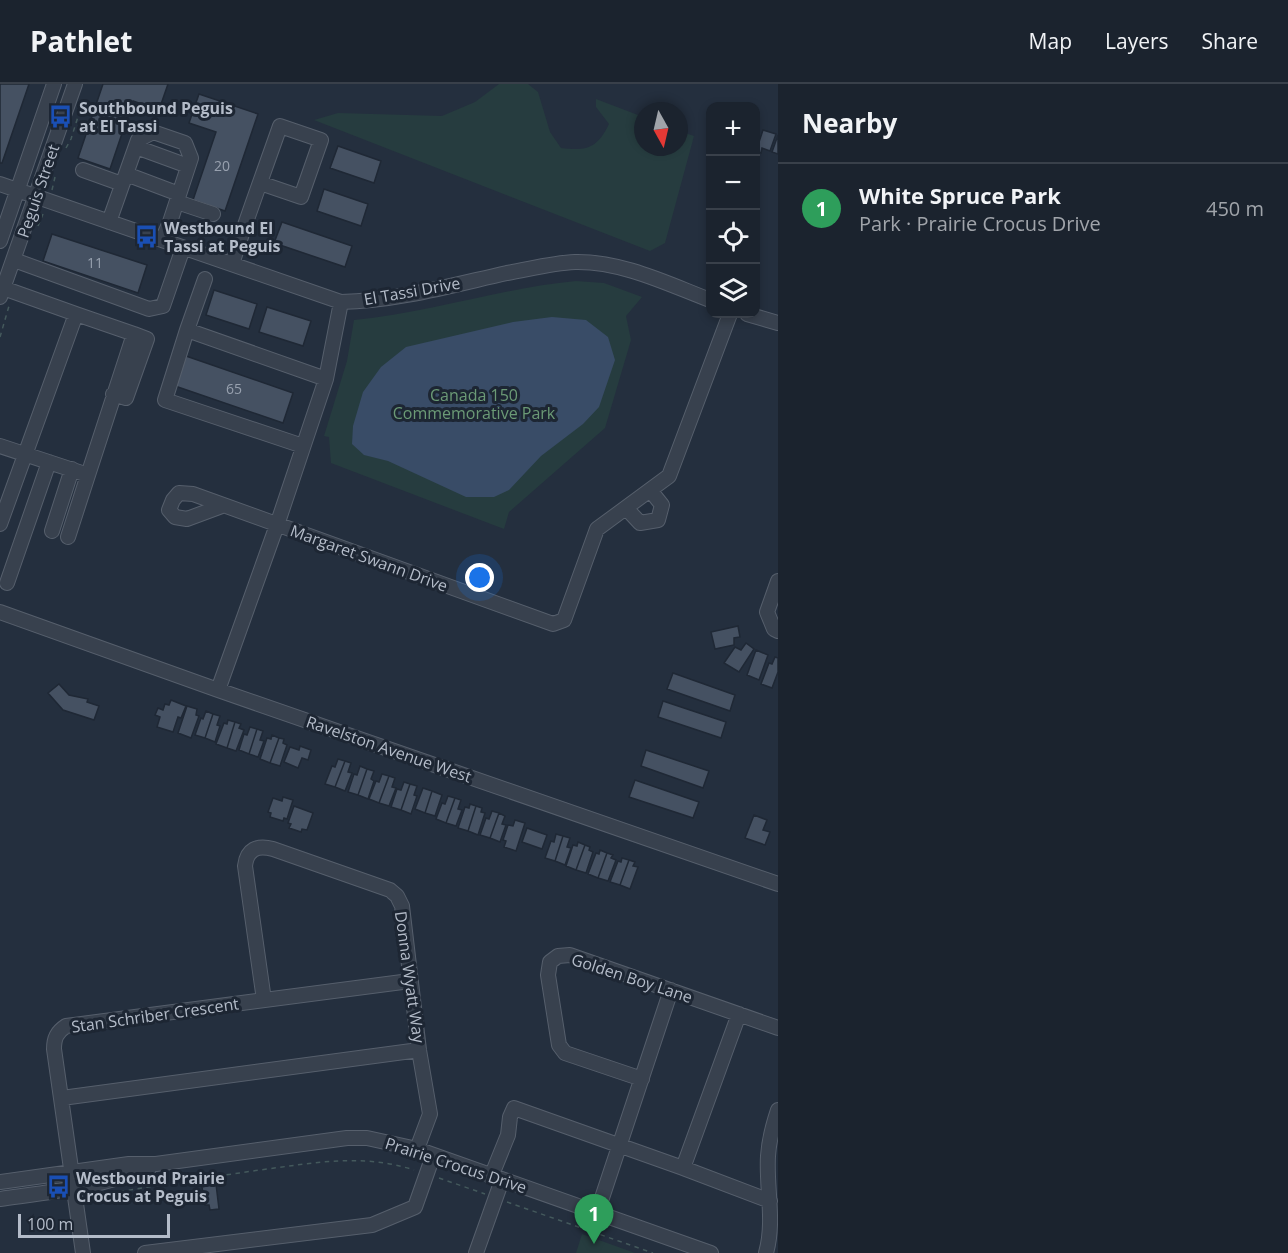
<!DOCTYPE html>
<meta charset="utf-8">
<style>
:root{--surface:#1b232e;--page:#242b36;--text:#f1f3f6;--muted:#a0a4aa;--line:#39404a;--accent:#0b8043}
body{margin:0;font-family:"Open Sans",sans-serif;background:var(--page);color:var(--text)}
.controls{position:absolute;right:18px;top:18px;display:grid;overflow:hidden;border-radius:12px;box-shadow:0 3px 9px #0003}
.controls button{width:54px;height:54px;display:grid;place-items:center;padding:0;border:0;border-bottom:2px solid var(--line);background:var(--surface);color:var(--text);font:30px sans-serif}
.compass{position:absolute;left:634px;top:18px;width:54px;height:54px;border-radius:50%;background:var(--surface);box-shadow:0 3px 9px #0003;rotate:172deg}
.scale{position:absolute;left:18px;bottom:15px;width:152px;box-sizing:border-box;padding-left:6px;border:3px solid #b4bcc9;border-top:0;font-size:16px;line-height:21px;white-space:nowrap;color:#b4bcc9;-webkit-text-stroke:4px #1d2633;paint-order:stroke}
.you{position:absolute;left:480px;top:494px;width:21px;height:21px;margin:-15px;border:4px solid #fff;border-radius:50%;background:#1a73e8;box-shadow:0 0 0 9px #1a73e833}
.badge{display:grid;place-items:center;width:39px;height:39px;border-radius:50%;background:var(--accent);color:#fff;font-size:20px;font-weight:700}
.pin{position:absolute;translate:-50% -50px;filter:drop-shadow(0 2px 3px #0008)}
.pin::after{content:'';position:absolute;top:32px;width:21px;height:18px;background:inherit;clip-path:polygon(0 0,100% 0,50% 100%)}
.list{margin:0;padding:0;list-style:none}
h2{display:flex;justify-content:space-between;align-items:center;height:78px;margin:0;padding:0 24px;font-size:26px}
h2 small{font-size:20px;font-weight:400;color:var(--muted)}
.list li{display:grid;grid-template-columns:39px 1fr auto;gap:18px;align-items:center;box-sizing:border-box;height:90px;padding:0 24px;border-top:2px solid var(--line)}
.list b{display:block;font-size:22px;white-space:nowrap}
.list p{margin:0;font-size:20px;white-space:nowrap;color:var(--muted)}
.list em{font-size:20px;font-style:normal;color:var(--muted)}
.icon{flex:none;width:33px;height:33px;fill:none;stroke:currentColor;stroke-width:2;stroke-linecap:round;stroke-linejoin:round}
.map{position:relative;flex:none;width:778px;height:1169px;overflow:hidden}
header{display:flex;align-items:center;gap:36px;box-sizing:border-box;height:84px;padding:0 30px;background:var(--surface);border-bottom:2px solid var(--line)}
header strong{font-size:28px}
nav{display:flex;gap:33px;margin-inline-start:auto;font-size:21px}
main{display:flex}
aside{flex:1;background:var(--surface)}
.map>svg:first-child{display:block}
.green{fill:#263c3f}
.water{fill:#394c67}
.building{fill:#455162;stroke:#1f2835;stroke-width:1.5}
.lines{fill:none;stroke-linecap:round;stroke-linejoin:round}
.minor-casing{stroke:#565f6c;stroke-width:16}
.path{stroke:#44595c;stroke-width:1.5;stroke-dasharray:4.5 4.5;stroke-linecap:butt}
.minor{stroke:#38414e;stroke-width:14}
.labels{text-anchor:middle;stroke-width:6;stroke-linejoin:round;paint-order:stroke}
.number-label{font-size:14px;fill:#98a1af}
.poi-label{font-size:16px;font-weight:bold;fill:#b4bcc9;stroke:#1d2633;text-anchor:start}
.street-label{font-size:16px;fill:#b4bcc9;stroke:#1d2633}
.park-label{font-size:16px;fill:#6b9a76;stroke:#1d2633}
</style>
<header>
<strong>Pathlet</strong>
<nav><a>Map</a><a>Layers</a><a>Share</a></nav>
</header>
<main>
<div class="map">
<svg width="778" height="1169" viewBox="0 0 778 1169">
<rect width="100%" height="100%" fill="#242f3e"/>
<path class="green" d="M499,0h29l10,8 12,40 11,16c25,3 36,1 48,-24l-13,-17v-8l47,18v30h36v-16l15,5 -29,107 -15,8 -336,-131 24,-7 104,3 33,-14z
M576,197l28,2 38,14 -16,19 5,24 -26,88 -96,84 -5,17 -173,-66 -2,-26 -5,-1 23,-75 7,-41c75,-7 147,-32 222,-39z
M582,1150l53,19h-59z"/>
<path class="water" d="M552,233l34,3 22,17 7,23 -16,47 -16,17 -42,32 -32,34 -15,7h-28l-78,-36 -24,-6 -12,-11 1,-18 10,-34 18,-25 25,-20 107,-25z"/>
<path class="building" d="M0,0h29l-27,79h-2z
M103,0h65l-9,26 -26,-9 -23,68 -32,-11z
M199,10l59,20 -33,97 -32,-11 23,-68 -27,-9z
M763,46l13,4 -6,17 -8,-3 -1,5 -5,-2z
M778,51v19l-6,-2z
M338,62l43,15 -7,22 -44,-15z
M324,105l44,15 -7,22 -44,-15z
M282,138l70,24 -7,21 -71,-24z
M52,150l95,31 -9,28 -95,-32z
M214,206l43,14 -8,25 -43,-14z
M267,223l44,14 -8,25 -44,-14z
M186,272l107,37 -10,30 -108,-37z
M738,542l2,11 -6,1v7l-19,4 -4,-17z
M746,559l8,6 -15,23 -15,-9 11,-16 6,3z
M756,566l12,5 -9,25 -12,-5z
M775,573l3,1v14l-6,16 -11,-4 8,-21 3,1z
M673,589l62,22 -5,16 -63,-22z
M59,600l10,11 19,4 -1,3 12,4 -5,14 -31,-10 -15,-17z
M171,616l15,6 -5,12 -3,-1 -5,15 -16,-5 3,-10 -5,-2 3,-7 5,2 2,-6 4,1z
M663,617l63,21 -5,16 -63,-21z
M187,622l10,3 -1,6 3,1 -8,22 -13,-5z
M206,627l7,3 -8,24 -10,-3 6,-17 2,1z
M213,630l7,2 -3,9 3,1 -5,16 -10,-4z
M228,636l7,2 -8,26 -11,-4 8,-21 3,1z
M235,638l6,2 -2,4 5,2 -8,21 -9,-3z
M250,643l7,2 -8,25 -10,-4 5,-16 3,1z
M257,645l6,2 -3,9 4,1 -6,16 -9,-3z
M272,651l7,3 -9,25 -10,-4 7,-21 4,1z
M279,654l5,1 -1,4 4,2 -7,21 -10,-3z
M300,662l11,4 -3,10 -6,-2 -4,10 -14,-6 6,-15 9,3z
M646,666l63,21 -6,17 -62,-22z
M338,675l7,2 -10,26 -10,-3 7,-18 3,1z
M345,677l6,2 -3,9 4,1 -7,18 -10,-4z
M360,682l7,3 -9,26 -10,-3 6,-18 3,1z
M367,685l7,2 -3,8 3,2 -6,18 -10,-4z
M382,690l7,2 -10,27 -10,-4 7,-18 3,1z
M389,692l6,2 -3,9 4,1 -7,18 -10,-3z
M635,696l64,22 -6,16 -64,-21z
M404,698l6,2 -9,26 -10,-3 6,-18 4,1z
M410,700l7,2 -3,9 3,1 -6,18 -10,-4z
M423,704l9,3 -7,22 -10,-4z
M432,707l10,4 -7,21 -10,-3z
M448,712l7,2 -9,25 -10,-4 6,-16 3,1z
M283,713l10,3 -6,19 -3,-1 -1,3 -13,-4 1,-4 -3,-1 5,-14 9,3z
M455,714l6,2 -3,9 4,1 -6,16 -10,-3z
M470,720l6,2 -8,25 -10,-3 7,-21 4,1z
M294,722l19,7 -6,17 -5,-1 -1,3 -12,-4 2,-4 -3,-1z
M476,722l6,2 -1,4 4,1 -7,22 -10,-4z
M492,727l7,2 -9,25 -10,-3 6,-17 3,1z
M499,729l6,3 -3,8 4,1 -6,17 -10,-4z
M754,731l13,5 -4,10 7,2 -5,13 -20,-7z
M515,736l10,3 -9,28 -12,-4 2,-6 -3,-1 5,-15 5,1z
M527,744l20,7 -5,14 -20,-7z
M556,750l7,2 -8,25 -10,-3 6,-17 3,1z
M563,752l7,2 -3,9 4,1 -6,17 -10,-4z
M578,758l7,3 -9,25 -10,-4 7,-21 4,1z
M585,761l5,2 -1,3 4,2 -7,21 -10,-3z
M600,766l7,3 -9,25 -10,-4 8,-21 3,1z
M607,769l6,2 -2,3 5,2 -8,21 -10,-3z
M622,774l7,2 -9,25 -10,-3 8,-21 3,1z
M629,776l6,2 -2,4 5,1 -8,22 -10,-4z
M216,1100l3,25 -9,1 -1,-5h-4l-3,-18z"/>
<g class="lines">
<defs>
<path id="minor" d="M136,63l52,19
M83,86l39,14
M126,90l53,20
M0,100l341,118c56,-1 112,-17 166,-29 23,-4 45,-10 68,-11 47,-1 93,22 135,38
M177,118l36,12
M109,138l29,-82 15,-8 32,11 6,15 -21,64 -8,18
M0,157l54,-157
M14,176l135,49 14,-3 20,-58
M232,180c15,-47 32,-92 48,-138l41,14 -20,57 -41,-14
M3,204l73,26
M0,213l75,-213
M747,230l31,9
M187,246l18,-51
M113,310l13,4 21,-59 -13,-5
M0,362l88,29 -20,62
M303,362l-138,-46 22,-70 139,49
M222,422l-35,13 -12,-2 -6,-7 4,-10 6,-7 14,1 360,130 11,-4 33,-91 72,-53 61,-162
M626,424l14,15 18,-3 4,-15 -12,-15
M0,440l76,-210 58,20 -46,141
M52,447l20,-62
M778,497l-11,31 7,17 4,2
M7,499l42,-121
M0,528l218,78 560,194
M218,606l59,-165 49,-146 15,-77
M264,916l-19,-134c2,-17 12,-21 28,-17l117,41 7,6 5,10 17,144 11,64 -13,35
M739,930l-56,154 87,33
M642,995l-77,-26 -6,-8 -11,-70 2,-13 8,-6 12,-1 208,73
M62,1014l357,-48
M491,1093l17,-42 2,-18 4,-9 169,60
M0,1098l129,-18h27l191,-26h20l50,11 294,104
M0,1115c50,-7 103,-12 150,-32
M597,1129l74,-223
M83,1169l-29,-204c0,-11 3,-17 12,-23l344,-45
M145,1169l227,-28 43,-18 18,-51
M476,1169l26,-73
M766,1169c9,-32 0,-65 2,-97 1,-16 5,-31 10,-46"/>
</defs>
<use href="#minor" class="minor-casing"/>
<path class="path" d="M66,64l5,-9 10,-32
M52,106l3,-13
M38,142l5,-12
M0,253l9,-31
M439,1094l46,16
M111,1109c49,-8 99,-16 149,-23 54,-7 101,-17 154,0
M507,1118l146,51"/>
<use href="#minor" class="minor"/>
</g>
<defs>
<symbol id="bus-bare" viewBox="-9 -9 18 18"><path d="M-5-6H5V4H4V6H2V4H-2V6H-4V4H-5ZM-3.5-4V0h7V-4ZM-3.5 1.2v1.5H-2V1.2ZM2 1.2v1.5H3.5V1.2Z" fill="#1a4fb4" stroke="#1d2633" stroke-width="2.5" paint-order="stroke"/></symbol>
</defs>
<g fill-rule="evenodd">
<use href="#bus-bare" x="44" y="16" width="33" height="33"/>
<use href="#bus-bare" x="130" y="136" width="33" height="33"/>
<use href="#bus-bare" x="42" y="1086" width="33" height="33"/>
</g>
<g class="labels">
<g class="number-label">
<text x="222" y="87">20</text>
<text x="95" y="184">11</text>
<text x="234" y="310">65</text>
</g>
<g class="poi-label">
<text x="79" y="30">Southbound Peguis<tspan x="79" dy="18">at El Tassi</tspan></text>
<text x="164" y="150">Westbound El<tspan x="164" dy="18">Tassi at Peguis</tspan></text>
<text x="76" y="1100">Westbound Prairie<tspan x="76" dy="18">Crocus at Peguis</tspan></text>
</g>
<g class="street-label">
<text transform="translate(38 107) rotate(-71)" y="6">Peguis Street</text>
<text transform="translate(412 207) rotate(-10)" y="6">El Tassi Drive</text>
<text transform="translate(369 474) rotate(20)" y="6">Margaret Swann Drive</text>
<text transform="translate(389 665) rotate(19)" y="6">Ravelston Avenue West</text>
<text transform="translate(410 893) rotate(82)" y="6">Donna Wyatt Way</text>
<text transform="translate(632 894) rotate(18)" y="6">Golden Boy Lane</text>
<text transform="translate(155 931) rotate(-8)" y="6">Stan Schriber Crescent</text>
<text transform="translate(456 1081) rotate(18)" y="6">Prairie Crocus Drive</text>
</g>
<g class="park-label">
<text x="474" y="317">Canada 150<tspan x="474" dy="18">Commemorative Park</tspan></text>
</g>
</g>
</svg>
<div class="controls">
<button>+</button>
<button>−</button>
<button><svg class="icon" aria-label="locate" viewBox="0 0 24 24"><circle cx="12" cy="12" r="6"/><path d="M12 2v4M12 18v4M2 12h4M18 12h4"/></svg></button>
<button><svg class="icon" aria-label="layers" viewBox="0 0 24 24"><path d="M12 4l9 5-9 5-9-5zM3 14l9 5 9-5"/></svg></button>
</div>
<svg class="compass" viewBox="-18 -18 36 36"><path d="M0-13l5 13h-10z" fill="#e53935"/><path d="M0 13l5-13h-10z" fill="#a0a4aa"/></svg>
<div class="scale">100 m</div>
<div class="you"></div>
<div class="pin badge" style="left:594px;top:1160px;background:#2e9e5b">1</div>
</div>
<aside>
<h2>Nearby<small></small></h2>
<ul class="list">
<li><span class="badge" style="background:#2e9e5b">1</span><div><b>White Spruce Park</b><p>Park · Prairie Crocus Drive</p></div><em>450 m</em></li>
</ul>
</aside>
</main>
